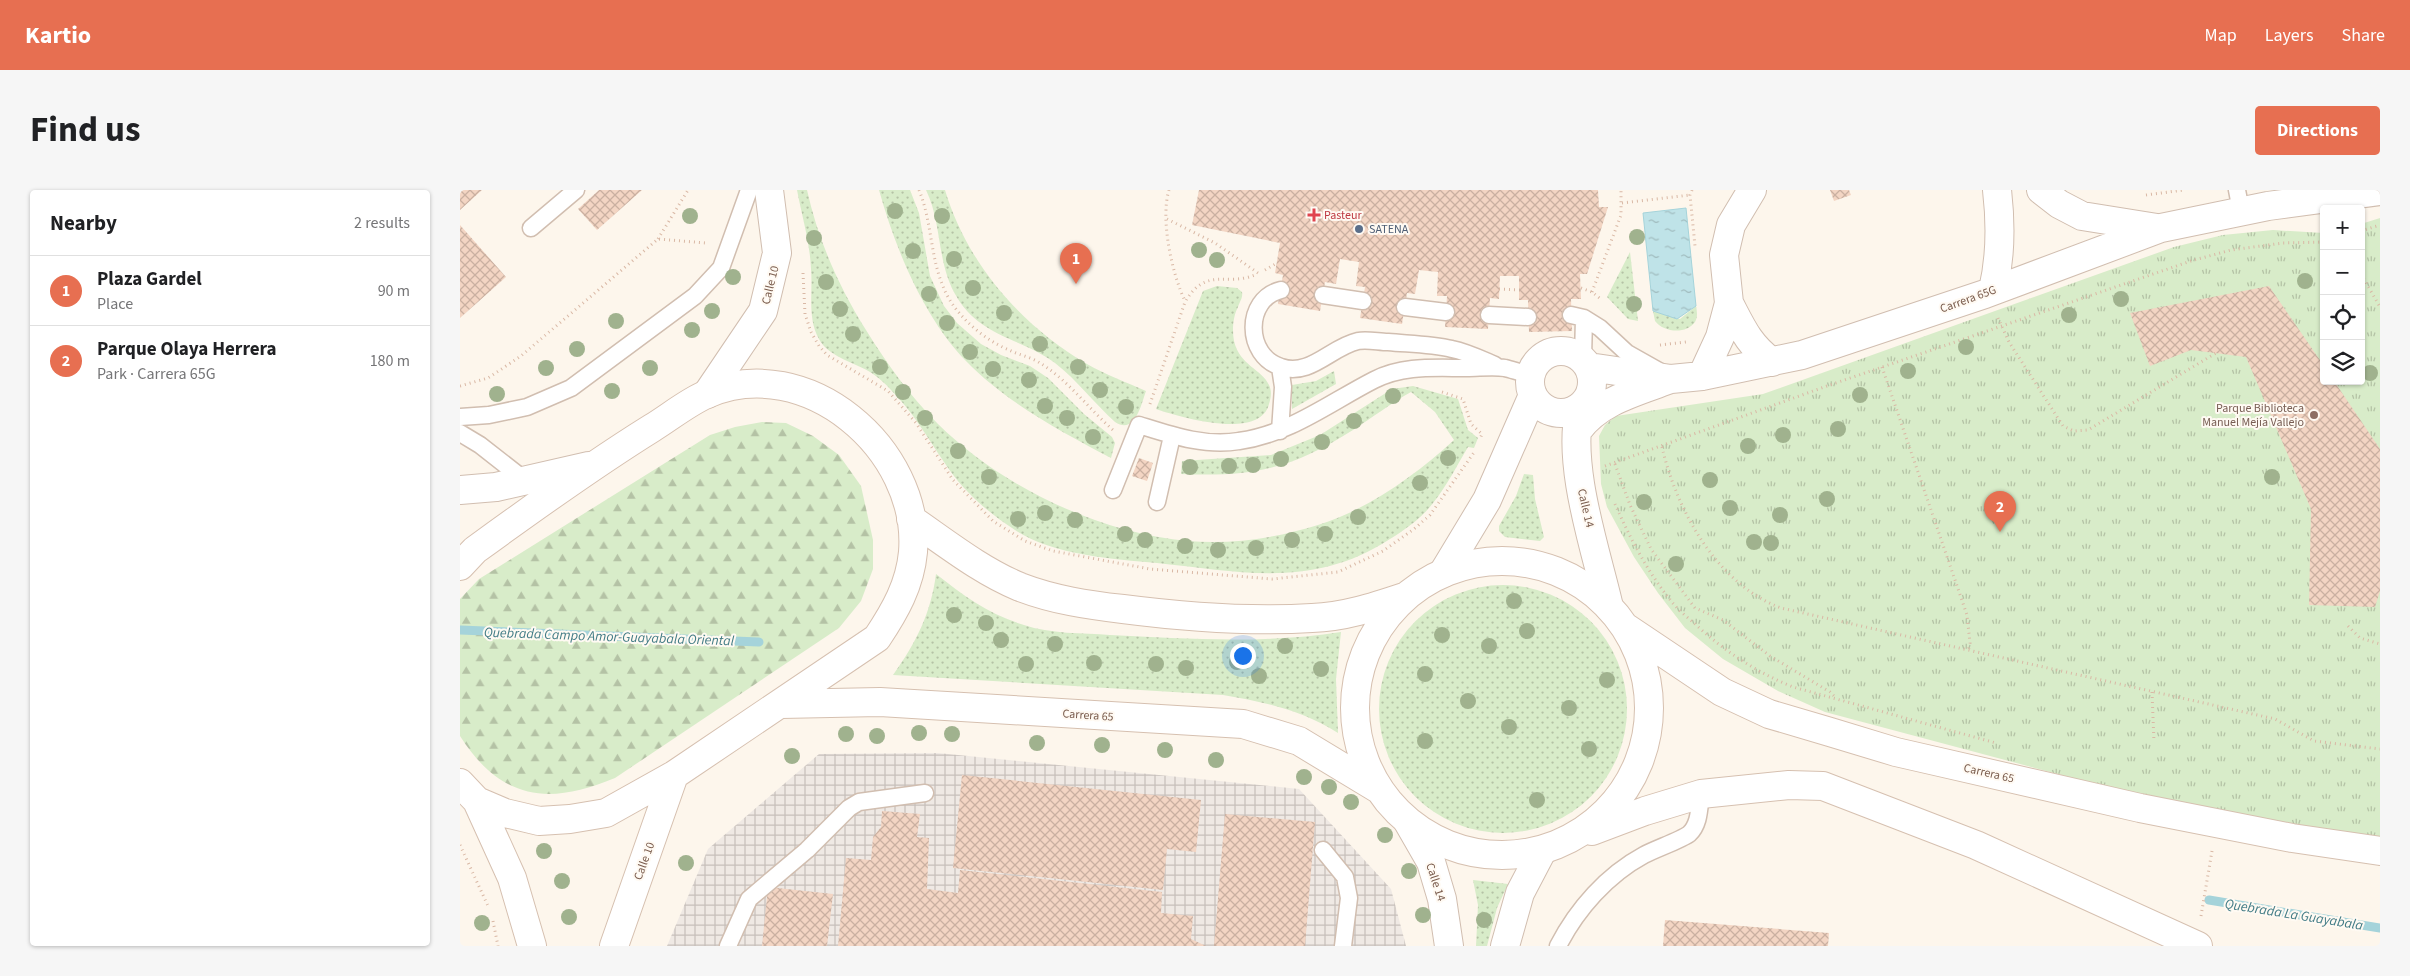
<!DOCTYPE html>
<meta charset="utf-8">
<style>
:root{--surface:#fff;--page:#f6f6f6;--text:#202124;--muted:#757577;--line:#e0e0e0;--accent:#e76f51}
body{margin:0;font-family:"Source Sans 3",sans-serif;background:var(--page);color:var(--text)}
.controls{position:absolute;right:15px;top:15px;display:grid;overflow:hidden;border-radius:5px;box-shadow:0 1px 4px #0004}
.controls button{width:45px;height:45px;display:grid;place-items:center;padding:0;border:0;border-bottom:1px solid var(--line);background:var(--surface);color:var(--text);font:25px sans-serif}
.you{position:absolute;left:782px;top:465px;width:18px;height:18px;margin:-12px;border:4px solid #fff;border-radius:50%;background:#1a73e8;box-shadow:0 0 0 8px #1a73e833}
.badge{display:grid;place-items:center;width:32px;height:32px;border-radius:50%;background:var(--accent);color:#fff;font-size:16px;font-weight:700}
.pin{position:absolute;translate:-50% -41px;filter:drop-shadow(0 1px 2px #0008)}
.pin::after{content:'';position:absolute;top:26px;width:18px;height:15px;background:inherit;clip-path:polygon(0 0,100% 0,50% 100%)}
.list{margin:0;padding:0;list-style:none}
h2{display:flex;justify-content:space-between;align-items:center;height:65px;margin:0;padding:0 20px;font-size:21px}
h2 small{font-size:16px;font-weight:400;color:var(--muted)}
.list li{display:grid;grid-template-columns:32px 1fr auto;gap:15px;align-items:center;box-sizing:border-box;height:70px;padding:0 20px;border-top:1px solid var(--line)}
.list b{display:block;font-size:19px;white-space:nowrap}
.list p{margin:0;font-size:16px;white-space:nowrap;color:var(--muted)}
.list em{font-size:16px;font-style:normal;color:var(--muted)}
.icon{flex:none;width:28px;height:28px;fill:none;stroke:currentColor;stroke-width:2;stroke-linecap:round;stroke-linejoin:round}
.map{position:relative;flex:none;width:1920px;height:756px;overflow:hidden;border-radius:5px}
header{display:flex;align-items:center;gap:30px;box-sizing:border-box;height:70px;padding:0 25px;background:var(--accent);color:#fff}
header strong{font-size:24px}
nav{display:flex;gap:28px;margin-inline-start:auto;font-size:18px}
.intro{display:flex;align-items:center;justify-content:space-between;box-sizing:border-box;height:120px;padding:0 30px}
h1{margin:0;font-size:35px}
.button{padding:12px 22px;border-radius:5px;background:var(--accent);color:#fff;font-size:18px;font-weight:700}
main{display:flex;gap:30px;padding:0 30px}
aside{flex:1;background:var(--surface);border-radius:5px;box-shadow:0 1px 4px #0004}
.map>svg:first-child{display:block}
.industrial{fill:url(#industrial-grid)}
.grass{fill:url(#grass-dots)}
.forest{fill:url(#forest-firs)}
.park{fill:url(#park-tufts)}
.water{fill:url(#water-ripples);stroke:#a5d3da}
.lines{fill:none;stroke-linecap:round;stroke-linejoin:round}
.stream{stroke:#a5d3da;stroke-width:9}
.building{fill:url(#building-cross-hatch)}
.service-casing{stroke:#d1beb0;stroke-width:19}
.minor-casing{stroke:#d1beb0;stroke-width:30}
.tertiary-casing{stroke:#d1beb0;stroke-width:30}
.secondary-casing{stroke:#d6c0b0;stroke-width:30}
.path{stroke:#d9b8a5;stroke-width:3;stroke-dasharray:1 4;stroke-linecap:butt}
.service{stroke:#fff;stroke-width:16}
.minor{stroke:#fff;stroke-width:28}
.tertiary{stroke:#fff;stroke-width:28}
.secondary{stroke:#fff;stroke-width:28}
.tree{fill:#a0b28e}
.health-dot{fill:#e0444e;stroke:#fffaf3;stroke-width:2}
.service-dot{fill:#5c6f8a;stroke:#fffaf3;stroke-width:2}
.education-dot{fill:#8d6e63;stroke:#fffaf3;stroke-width:2}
.labels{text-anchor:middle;stroke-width:4;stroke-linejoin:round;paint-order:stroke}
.health-label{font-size:12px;fill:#be3a42;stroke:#fffaf3;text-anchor:start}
.service-label{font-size:12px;fill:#4e5e75;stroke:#fffaf3;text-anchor:start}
.street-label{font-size:12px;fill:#7a5c4d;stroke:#fffaf3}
.education-label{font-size:12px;fill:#785e54;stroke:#fffaf3;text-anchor:end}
.water-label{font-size:14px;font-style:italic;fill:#437c86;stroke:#fffaf3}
</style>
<header>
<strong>Kartio</strong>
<nav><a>Map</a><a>Layers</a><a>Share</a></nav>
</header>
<div class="intro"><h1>Find us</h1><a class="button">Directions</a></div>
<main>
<aside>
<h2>Nearby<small>2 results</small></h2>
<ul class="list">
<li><span class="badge">1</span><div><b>Plaza Gardel</b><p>Place</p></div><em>90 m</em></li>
<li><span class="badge">2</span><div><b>Parque Olaya Herrera</b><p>Park · Carrera 65G</p></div><em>180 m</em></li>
</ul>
</aside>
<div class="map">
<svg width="1920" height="756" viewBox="0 0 1920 756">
<defs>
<pattern id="industrial-grid" width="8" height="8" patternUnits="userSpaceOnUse" patternTransform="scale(1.25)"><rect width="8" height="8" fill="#efe9e4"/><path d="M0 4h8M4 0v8" fill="none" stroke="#c7c0bb"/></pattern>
<pattern id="grass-dots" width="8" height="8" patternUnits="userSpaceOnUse" patternTransform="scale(1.25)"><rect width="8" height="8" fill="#d8ecc9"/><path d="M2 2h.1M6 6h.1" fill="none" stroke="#b4c2a5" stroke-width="1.8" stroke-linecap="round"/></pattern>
<pattern id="forest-firs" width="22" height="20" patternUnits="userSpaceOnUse" patternTransform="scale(1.25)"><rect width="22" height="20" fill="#d8ecc9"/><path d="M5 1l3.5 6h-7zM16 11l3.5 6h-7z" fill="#b4c2a5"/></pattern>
<pattern id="park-tufts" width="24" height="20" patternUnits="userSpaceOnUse" patternTransform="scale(1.25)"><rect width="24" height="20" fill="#d8ecc9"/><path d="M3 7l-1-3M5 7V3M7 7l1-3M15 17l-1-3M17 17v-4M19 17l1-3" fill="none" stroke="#b4c2a5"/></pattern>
<pattern id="water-ripples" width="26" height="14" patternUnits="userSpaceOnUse" patternTransform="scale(1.25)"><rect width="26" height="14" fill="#bfe3e8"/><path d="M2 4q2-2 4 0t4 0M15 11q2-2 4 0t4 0" fill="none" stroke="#a0bbbe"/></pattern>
<pattern id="building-cross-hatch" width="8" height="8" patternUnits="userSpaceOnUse" patternTransform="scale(1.25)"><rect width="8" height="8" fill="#f3d5c3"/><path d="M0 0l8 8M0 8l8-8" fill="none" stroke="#cab0a1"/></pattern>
</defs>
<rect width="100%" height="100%" fill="#fdf6ec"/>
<path class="industrial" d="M478,563l361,36 92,100 15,57h-739l41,-97 111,-95z"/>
<path class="grass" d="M337,0h10c11,50 32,97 59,140 21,34 44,66 72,94 64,63 161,109 250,117 43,4 88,-3 130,-16 49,-15 98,-50 136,-85l-19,-28 -24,-20c-20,11 -39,26 -58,38 -62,39 -99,47 -172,44l1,-13 89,-6 49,-20 72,-46 21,-3 45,13 10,31 10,8 -4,10 -6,-1c-11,18 -21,39 -35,56 -11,15 -27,26 -43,36 -77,50 -148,33 -233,24 -44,-4 -104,-8 -142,-33 -28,-18 -53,-40 -71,-68 -17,-25 -31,-50 -53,-72 -5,-6 -11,-11 -18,-16 -17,-12 -44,-16 -54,-35 -12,-21 -6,-47 -8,-70 -1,-26 -9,-53 -14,-79z
M419,0h31l9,23 11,63 14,30 13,17 24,21 20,11 29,11 18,12 36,36 28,23 3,6 -4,15c-51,-27 -104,-55 -145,-97 -42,-43 -71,-113 -87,-171z
M466,0h19c22,74 76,135 142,174 19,11 39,18 59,27 -5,14 -11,44 -31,31 -20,-18 -38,-42 -60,-59 -32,-24 -73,-26 -97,-64 -22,-34 -15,-74 -32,-109z
M1170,62l8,69 -10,-2 -21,-22z
M757,96l20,2 5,4c1,6 -2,9 -4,15 -5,9 -6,23 -4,34 6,25 28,28 35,44 3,6 2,13 0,19 -9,37 -90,13 -113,5l47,-118z
M1236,116c1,5 2,11 -1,16 -9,13 -32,10 -40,-1l-2,-10 27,8z
M874,181l2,13 -44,25v-24l24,-4z
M1064,284l9,1 2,24 9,38 -4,4 -35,-4 -6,-6v-5l17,-30z
M476,384c28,22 54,41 88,51 26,9 59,8 86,10 77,4 155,9 231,-3l-5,47 2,54c-36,-23 -74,-31 -115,-38l-330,-20c23,-32 38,-62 43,-101z
M919 519a124 124 0 1 1 248 0a124 124 0 1 1-248 0Z
M1013,690l35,4 -11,24 -10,38h-11l2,-41z"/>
<path class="forest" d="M302,232l24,1 27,13 26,19 22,31 12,54v29l-12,32 -22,27 -224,150c-67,28 -114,22 -155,-42v-137l19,-20 231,-144 25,-8z"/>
<path class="park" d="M1920,28v622l-236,-43 -319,-85 -47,-21 -55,-32 -38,-31 -27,-35 -24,-36 -27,-50 -6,-23 -2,-48 6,-11 11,-9 147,-22 411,-147 49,-12 50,-5 51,3v148h37v-157z"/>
<path class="water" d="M1226,18l10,98 -19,13 -24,-8 -10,-98z"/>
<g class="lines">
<path class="stream" d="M0,440l299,12
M1749,710l171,28"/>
</g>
<path class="building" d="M0,0h22l-22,20z
M139,0h43l-45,40 -19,-21z
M739,0h399l1,17h9l-21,67h-7l1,25h-10l1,32 -43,1 -1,-32h-9v-24h-19l-1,23 -9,-1 -2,31 -43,-2 2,-31h-10l1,-24 -10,-1 -9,-1 -4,24 -8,-1 -5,31 -42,-6 5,-31 -9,-1 3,-24 -19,-3 -4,25 -11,-2 -5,29 -42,-7 5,-29 -8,-2 5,-30 -88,-18z
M1370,0h19l2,5 -17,6z
M0,35l46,52 -46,41z
M1809,96l55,80v15h10l46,68v142l-5,16 -66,-2 2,-96 -65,-152 -55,-7 -41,16 -20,-53z
M679,268l14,5 -6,18 -15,-5z
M502,585l239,25 -5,52 -29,-3 -4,41 -210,-22z
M422,621l38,3 -3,23 12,1 -2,51 31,4 2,-23 202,22 -1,21 32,3 -2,23 15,7h-368l8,-88 25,2 2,-23 8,-10z
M765,624l90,8 -10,124h-91z
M308,697l65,7 -6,52h-65z
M1205,730l164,13 -1,13h-165z"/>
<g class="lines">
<defs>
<path id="service" d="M1777,0l4,21
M71,38l45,-38
M821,100c-37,9 -36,66 0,77 29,10 50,-20 77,-26 9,-2 21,1 30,1 22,2 43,2 64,7 15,3 29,10 43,16
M863,105l40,6
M945,117l41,5
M1029,125l39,2
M1111,125l13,3 -1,40
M1124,128l16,10 27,25 32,18
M0,227l29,-2 38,-8 44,-19 124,-92 26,-28 28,-78
M820,241l3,-44 -3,-20
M0,243l20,12 46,36
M653,300l26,-65c32,10 66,22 100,16 51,-7 90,-38 135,-61 29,-15 60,-12 93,-12 12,0 26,-2 38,0 8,2 17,5 26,7
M697,312l15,-66
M863,660l22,27 4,21 -6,48
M268,756l21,-47 58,-49 42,-42 10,-6 66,-9
M1098,756c19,-37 49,-71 86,-91 11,-6 37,-15 45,-21 11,-10 10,-27 12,-40"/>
<path id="minor" d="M1581,0l18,14 23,12 75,12
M1533,100c8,-34 8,-66 4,-100
M1269,113c13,25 20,42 43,59
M1070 192a31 31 0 1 1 62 0a31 31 0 1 1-62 0Z
M1129,177l82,12 31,-3 100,-21 183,-61 176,-66 107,-22 112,-15
M1242,186l18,-39 9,-34 -5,-48 7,-30 21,-35
M247,204l56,-83 14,-58 -8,-63
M1120,218c-14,57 16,142 29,199
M1118,240c21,-29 58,-38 90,-50
M0,300l36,-3 93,-21
M983,383l44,-73 46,-105"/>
<path id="tertiary" d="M948,632l23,40 11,37 7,47
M1045,756l15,-53 22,-42"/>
<path id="secondary" d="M451,329c35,24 70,52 109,68 34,13 68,18 103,22 62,8 127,13 189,9 32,-1 62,-11 92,-21
M895 518a147 147 0 1 1 294 0a147 147 0 1 1-294 0Z
M0,376l15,-16c59,-43 116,-84 177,-122 18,-11 36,-26 55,-34 99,-43 214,55 206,158 -3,33 -18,59 -36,86l-203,137 -68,38 -36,6 -31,2 -34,-8 -28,-12 -17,-18
M1165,437l97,65 47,22 61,18 66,20 244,56 152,30 88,13
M321,514l99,-2 363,22 56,17 81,49
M17,611l35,77 20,68
M1132,641l53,-20 56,-17 88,-9 34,1 153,59 222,101
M154,756l60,-171"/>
</defs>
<use href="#service" class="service-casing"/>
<use href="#minor" class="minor-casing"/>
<use href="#tertiary" class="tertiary-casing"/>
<use href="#secondary" class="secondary-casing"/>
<path class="path" d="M459,0c15,36 10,77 32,112 13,20 36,39 58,48 10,5 22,7 31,13 28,17 49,46 73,67
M709,0c-9,29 3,84 16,111
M1232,0l-2,5 5,51
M1686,5l38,-5
M1162,13l68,-8
M707,29l48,24 43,30
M1901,41l19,-6
M198,49l30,-49
M805,80l12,-7
M343,83l2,41 6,18 8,14 8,9 61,36 28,32 37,57 40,41 32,20 28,10 97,18 122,10 66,-7 45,-21 31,-22 16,-14 45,-64
M1901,84l19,33
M1121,98l11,4 10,8
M1039,99l20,1
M1132,102l29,-77v-25
M1538,128l11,24 54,84 11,5 14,-1 128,-77
M1200,155l26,-3
M1422,177l85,248 3,28 -2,9
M0,196l28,-8 33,-22 137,-117 48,4
M982,202l21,7 8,25 11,10 -2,5
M690,214l35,-102c22,-37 42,-14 72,-28
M1202,257c15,64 55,137 119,161l494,111 39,22 66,8
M1155,274l15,41 21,44 44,59 28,12 47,36 60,36 6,6
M1145,276l222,-80 364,-125 40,-11 52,-7 41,-1
M1155,314c15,34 33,69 57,98 6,8 15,15 22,21 30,28 62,49 99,64l203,56
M1888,436l12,12 20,6
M1692,502l2,50
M0,655l28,61
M1741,726l11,-65
M33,731l5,25"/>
<use href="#service" class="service"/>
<use href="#minor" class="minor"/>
<use href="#tertiary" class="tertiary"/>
<use href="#secondary" class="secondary"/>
</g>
<g class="tree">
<circle cx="435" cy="21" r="8"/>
<circle cx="230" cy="26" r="8"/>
<circle cx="482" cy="26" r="8"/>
<circle cx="1177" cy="47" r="8"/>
<circle cx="354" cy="48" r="8"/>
<circle cx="739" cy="60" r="8"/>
<circle cx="453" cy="61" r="8"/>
<circle cx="494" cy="69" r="8"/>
<circle cx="757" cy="70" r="8"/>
<circle cx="273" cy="87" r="8"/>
<circle cx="1845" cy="91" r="8"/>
<circle cx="366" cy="92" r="8"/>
<circle cx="513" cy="98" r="8"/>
<circle cx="469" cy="104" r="8"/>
<circle cx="1661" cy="109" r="8"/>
<circle cx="1174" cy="114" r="8"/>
<circle cx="380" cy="119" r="8"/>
<circle cx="252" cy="121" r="8"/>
<circle cx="544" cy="123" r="8"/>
<circle cx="1609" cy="125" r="8"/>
<circle cx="156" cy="131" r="8"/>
<circle cx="487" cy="133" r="8"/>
<circle cx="232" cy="140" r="8"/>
<circle cx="393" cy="144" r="8"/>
<circle cx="580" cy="154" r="8"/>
<circle cx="1506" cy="157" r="8"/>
<circle cx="117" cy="159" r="8"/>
<circle cx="510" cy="162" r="8"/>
<circle cx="420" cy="177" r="8"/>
<circle cx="618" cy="177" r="8"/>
<circle cx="86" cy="178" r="8"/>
<circle cx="190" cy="178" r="8"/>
<circle cx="533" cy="179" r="8"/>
<circle cx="1448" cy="181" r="8"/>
<circle cx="1910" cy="183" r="8"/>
<circle cx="569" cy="190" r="8"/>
<circle cx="640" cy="200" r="8"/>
<circle cx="152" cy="201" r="8"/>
<circle cx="443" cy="202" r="8"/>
<circle cx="37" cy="204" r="8"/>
<circle cx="1400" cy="205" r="8"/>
<circle cx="933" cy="206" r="8"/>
<circle cx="585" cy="216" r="8"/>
<circle cx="666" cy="217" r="8"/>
<circle cx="465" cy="228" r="8"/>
<circle cx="607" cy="228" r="8"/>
<circle cx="894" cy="231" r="8"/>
<circle cx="1378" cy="239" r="8"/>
<circle cx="1323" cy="245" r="8"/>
<circle cx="633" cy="247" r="8"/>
<circle cx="862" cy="252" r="8"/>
<circle cx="1288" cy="256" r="8"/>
<circle cx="498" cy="261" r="8"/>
<circle cx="988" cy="268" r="8"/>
<circle cx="821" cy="269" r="8"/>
<circle cx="793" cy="275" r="8"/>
<circle cx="769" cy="276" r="8"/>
<circle cx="730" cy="277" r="8"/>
<circle cx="529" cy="287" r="8"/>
<circle cx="1812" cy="287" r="8"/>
<circle cx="1250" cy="290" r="8"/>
<circle cx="960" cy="293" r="8"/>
<circle cx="1367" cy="309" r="8"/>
<circle cx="1184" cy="312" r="8"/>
<circle cx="1270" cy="318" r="8"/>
<circle cx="585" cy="323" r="8"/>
<circle cx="1320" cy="325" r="8"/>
<circle cx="898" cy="327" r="8"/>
<circle cx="558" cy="329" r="8"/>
<circle cx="615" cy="330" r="8"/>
<circle cx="665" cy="344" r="8"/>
<circle cx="865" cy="344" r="8"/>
<circle cx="685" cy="350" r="8"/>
<circle cx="832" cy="350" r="8"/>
<circle cx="1294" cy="352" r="8"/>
<circle cx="1311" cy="353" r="8"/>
<circle cx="725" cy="356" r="8"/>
<circle cx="796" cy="358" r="8"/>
<circle cx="758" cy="360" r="8"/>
<circle cx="1216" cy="374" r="8"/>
<circle cx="1054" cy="411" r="8"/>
<circle cx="494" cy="425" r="8"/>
<circle cx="526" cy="433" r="8"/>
<circle cx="1067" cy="441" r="8"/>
<circle cx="982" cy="445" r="8"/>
<circle cx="541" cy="450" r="8"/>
<circle cx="595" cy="454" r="8"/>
<circle cx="825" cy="456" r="8"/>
<circle cx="1029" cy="456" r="8"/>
<circle cx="777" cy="472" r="8"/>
<circle cx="634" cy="473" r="8"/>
<circle cx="566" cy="474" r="8"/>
<circle cx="696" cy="474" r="8"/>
<circle cx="726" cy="478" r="8"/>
<circle cx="861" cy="479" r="8"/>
<circle cx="965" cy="484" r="8"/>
<circle cx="799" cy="486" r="8"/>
<circle cx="1147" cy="490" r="8"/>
<circle cx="1008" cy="511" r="8"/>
<circle cx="1109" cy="518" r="8"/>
<circle cx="1049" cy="537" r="8"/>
<circle cx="459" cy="543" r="8"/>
<circle cx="386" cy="544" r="8"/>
<circle cx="492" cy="544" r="8"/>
<circle cx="417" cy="546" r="8"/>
<circle cx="965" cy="551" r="8"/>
<circle cx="577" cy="553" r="8"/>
<circle cx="642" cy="555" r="8"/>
<circle cx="1129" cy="559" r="8"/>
<circle cx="705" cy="560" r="8"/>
<circle cx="332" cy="566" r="8"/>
<circle cx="756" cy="570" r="8"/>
<circle cx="844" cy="587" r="8"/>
<circle cx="869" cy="597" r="8"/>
<circle cx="1077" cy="610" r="8"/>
<circle cx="891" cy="612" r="8"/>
<circle cx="925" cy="645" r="8"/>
<circle cx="84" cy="661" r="8"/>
<circle cx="226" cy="673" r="8"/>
<circle cx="949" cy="681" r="8"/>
<circle cx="102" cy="691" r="8"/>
<circle cx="963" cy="725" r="8"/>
<circle cx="109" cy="727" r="8"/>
<circle cx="1024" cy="730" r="8"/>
<circle cx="22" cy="733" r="8"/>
</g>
<path class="health-dot" d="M851.5 17.5h5v5h5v5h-5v5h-5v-5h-5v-5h5z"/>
<circle class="service-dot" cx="899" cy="39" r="5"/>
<circle class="education-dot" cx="1854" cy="225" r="5"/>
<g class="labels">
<g class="health-label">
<text x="864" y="29">Pasteur</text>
</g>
<g class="service-label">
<text x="909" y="43">SATENA</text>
</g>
<g class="street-label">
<text transform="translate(310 95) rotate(-76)" y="4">Calle 10</text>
<text transform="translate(1508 109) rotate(-20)" y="4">Carrera 65G</text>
<text transform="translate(1126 318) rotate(77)" y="4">Calle 14</text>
<text transform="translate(628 525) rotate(4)" y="4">Carrera 65</text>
<text transform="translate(1529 583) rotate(13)" y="4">Carrera 65</text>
<text transform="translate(184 671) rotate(-70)" y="4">Calle 10</text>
<text transform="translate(976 692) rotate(72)" y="4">Calle 14</text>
</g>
<g class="education-label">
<text x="1844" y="222">Parque Biblioteca<tspan x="1844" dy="14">Manuel Mejía Vallejo</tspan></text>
</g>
<g class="water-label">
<text transform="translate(149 446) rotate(2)" y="5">Quebrada Campo Amor-Guayabala Oriental</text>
<text transform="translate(1834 724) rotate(9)" y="5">Quebrada La Guayabala</text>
</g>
</g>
</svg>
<div class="controls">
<button>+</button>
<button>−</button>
<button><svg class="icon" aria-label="locate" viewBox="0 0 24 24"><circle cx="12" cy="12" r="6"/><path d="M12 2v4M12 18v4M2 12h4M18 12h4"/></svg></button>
<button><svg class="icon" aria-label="layers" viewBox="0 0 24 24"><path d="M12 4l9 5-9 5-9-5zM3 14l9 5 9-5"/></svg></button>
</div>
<div class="you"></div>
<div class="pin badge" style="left:616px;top:94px">1</div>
<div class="pin badge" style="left:1540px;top:342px">2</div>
</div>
</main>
